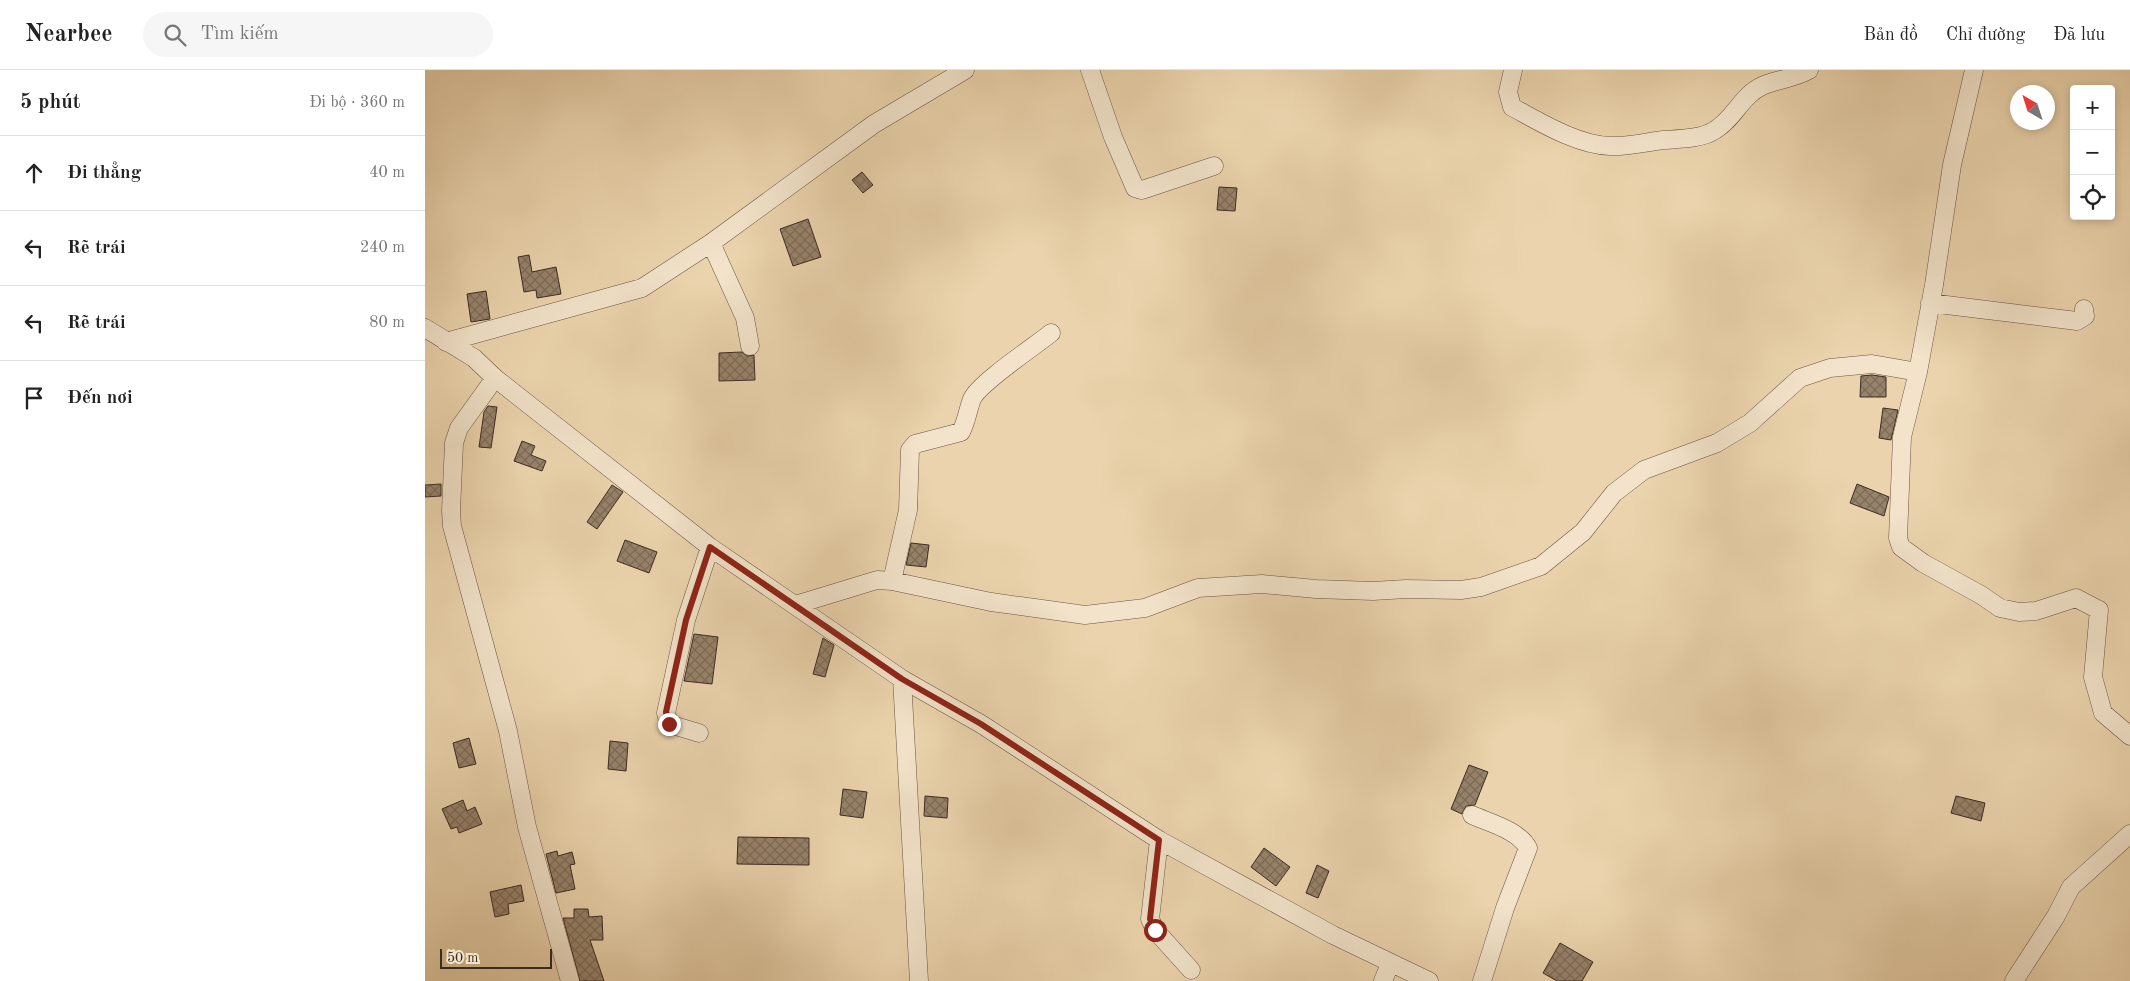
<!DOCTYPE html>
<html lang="vi">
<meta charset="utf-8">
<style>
:root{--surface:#fff;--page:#f6f6f6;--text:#222;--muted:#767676;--line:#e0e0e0}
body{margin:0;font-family:"Old Standard TT",serif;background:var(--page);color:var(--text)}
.controls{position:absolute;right:15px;top:15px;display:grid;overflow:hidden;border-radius:5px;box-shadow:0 2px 8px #0003}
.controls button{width:45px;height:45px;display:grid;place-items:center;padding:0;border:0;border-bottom:1px solid var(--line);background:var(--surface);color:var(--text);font:25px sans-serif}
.compass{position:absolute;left:1585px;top:15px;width:45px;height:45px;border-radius:50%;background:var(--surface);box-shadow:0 2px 8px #0003;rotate:321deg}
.scale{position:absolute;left:15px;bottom:12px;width:112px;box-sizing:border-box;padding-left:5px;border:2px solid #3c2b24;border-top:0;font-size:14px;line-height:18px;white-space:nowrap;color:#3c2b24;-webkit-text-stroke:4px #f2e3ca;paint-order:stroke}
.stop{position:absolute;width:15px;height:15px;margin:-11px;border:4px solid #8f2418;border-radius:50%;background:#fff}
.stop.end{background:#8f2418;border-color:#fff;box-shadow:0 1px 5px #0008}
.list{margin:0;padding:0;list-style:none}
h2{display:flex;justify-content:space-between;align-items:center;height:65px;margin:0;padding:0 20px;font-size:21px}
h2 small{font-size:16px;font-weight:400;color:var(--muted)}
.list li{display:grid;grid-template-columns:32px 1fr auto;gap:15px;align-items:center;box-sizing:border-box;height:75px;padding:0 20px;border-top:1px solid var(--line)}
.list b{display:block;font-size:19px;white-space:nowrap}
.list em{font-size:16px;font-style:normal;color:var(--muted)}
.icon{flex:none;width:28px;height:28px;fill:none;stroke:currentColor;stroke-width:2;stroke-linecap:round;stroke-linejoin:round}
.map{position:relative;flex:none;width:1705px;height:911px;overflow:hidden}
header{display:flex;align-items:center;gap:30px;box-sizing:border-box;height:70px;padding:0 25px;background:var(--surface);border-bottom:1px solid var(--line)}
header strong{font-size:24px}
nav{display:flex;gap:28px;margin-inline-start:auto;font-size:18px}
.search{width:350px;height:45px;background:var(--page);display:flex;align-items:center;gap:12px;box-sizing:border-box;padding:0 18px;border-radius:28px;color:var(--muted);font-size:19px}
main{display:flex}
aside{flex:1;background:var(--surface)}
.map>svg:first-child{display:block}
.building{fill:url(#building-cross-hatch);stroke:#3c2b24}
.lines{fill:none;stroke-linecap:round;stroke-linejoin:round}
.minor-casing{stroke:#685546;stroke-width:19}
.minor{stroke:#f2e3ca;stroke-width:18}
.route{stroke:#8f2418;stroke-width:6}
</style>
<header>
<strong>Nearbee</strong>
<div class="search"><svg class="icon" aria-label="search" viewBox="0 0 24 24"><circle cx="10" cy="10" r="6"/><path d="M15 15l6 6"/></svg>Tìm kiếm</div>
<nav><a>Bản đồ</a><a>Chỉ đường</a><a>Đã lưu</a></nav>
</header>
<main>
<aside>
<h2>5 phút<small>Đi bộ · 360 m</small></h2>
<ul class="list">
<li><svg class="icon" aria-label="ahead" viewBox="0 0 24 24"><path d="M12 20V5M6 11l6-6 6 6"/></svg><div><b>Đi thẳng</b></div><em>40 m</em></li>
<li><svg class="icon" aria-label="left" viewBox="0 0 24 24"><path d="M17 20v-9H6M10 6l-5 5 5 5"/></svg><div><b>Rẽ trái</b></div><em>240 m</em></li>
<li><svg class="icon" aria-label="left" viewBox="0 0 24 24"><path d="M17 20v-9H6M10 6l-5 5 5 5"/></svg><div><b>Rẽ trái</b></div><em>80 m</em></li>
<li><svg class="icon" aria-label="arrive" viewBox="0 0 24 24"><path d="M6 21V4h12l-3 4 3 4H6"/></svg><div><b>Đến nơi</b></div></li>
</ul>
</aside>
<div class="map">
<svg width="1705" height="911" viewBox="0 0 1705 911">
<defs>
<pattern id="building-cross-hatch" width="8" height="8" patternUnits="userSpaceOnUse" patternTransform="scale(1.25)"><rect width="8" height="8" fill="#97836b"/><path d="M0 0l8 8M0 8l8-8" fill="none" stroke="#7c6b58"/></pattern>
</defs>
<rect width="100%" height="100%" fill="#ebd4ad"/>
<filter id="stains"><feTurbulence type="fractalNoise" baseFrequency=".004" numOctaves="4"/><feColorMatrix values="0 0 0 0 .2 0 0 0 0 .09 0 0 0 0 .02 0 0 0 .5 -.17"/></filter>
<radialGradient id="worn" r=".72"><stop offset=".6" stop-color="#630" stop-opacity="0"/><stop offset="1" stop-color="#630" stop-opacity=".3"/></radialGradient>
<path class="building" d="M437,102l11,13 -10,8 -11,-13z
M794,117l18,1 -2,23 -18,-1z
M383,149l13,38 -28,9 -13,-37z
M104,185l3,17 24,-5 5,27 -24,4 -1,-8 -12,2 -6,-35z
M61,221l4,28 -19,3 -4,-28z
M317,282l5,4 7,-1 1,25 -36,1v-28z
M1447,305l14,2v20h-26l1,-21z
M63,336l9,1 -6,41 -12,-1 5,-35z
M1458,338l15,2 -7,30 -12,-2z
M97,371l13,5 -4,9 15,6 -4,10 -28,-10z
M16,414v12l-16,1v-12z
M1432,414l32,13 -5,19 -34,-13z
M187,415l11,7 -26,37 -10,-7z
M200,470l32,12 -8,21 -32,-12z
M486,473l18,2 -3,22 -20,-2z
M269,564l24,3 -6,47 -28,-3z
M398,568l11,7 -9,32 -12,-3z
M44,668l7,26 -17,4 -6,-25z
M185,671l18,2 -2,28 -18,-2z
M1044,695l19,7 -13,33 -9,1 -4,8 -11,-5z
M418,719l24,3 -4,26 -23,-3z
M500,726l23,2 -1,20 -23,-2z
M1531,726l29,7 -4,18 -30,-8z
M38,730l4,11 8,-4 7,17 -23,9 -2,-6 -6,2 -9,-20z
M313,767l71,1v27l-72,-1z
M839,778l26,19 -14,19 -25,-19z
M132,781l1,5 14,-4 3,12 -5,1 5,24 -19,4 -10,-39z
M892,795l12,6 -11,27 -12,-5z
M96,815l3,16 -16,3 1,10 -14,3 -5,-25z
M149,839h14l1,8 13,-1 1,24h-13l14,41h-24l-17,-63h11z
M1135,873l33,19 -11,19h-25l-14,-8z"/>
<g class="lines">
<defs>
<path id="minor" d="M665,0l23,67 22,51 7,2 72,-24
M1088,0l-5,22 4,15c28,15 65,38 98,39 17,1 36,-4 53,-6 16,-1 39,-1 52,-10 19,-11 27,-35 47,-44 16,-7 31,-7 47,-16
M1549,0l-22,95 -18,120 -16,87 -16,65 -4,101 3,9 22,16 58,32 19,13 19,4 17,-1 40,-13 23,12 -6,67 10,36 27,23
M286,173l34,75 5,28
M1505,233l147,18 8,-5 -1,-7
M0,258l49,30 21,20 215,169 192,132 79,45 178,116 174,95 96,46
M21,272l196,-54 69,-45 163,-119 91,-54
M70,308l-36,50 -5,15 -3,68 1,15 56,205 19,96 43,154
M467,511l16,-71 2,-60 5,-6 46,-12c6,-12 7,-23 11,-33 7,-16 63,-53 79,-66
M370,535l82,-25 15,1 99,21 94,13 60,-7 53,-20 64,-4 54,5 57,2 33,-2 55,1 20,-3 60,-21 42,-34 31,-39 30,-23 73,-27 33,-20 50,-45 30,-10 42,-4 46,8
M477,609l17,302
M274,663l-30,-9 -3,-11 20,-93 24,-73
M1047,745c18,8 46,15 56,33l-23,60 -23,73
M734,770l-9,79 5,11 36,40
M958,911l7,-17
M1589,911l42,-65 15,-29 59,-53"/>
</defs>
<use href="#minor" class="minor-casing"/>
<use href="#minor" class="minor"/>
</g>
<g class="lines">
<path class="route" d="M244,654l-3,-12 20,-92 24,-73 192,132 79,45 178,116 -9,79 5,11"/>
</g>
<rect width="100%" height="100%" filter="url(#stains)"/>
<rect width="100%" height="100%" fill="url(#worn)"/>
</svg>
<div class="controls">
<button>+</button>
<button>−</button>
<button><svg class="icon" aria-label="locate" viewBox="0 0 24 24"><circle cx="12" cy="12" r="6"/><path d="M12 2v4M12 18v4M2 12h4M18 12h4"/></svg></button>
</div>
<svg class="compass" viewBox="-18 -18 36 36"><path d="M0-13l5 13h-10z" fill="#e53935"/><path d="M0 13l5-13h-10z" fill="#767676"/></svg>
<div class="scale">50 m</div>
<div class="stop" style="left:730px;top:860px"></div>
<div class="stop end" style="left:244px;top:654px"></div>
</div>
</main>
